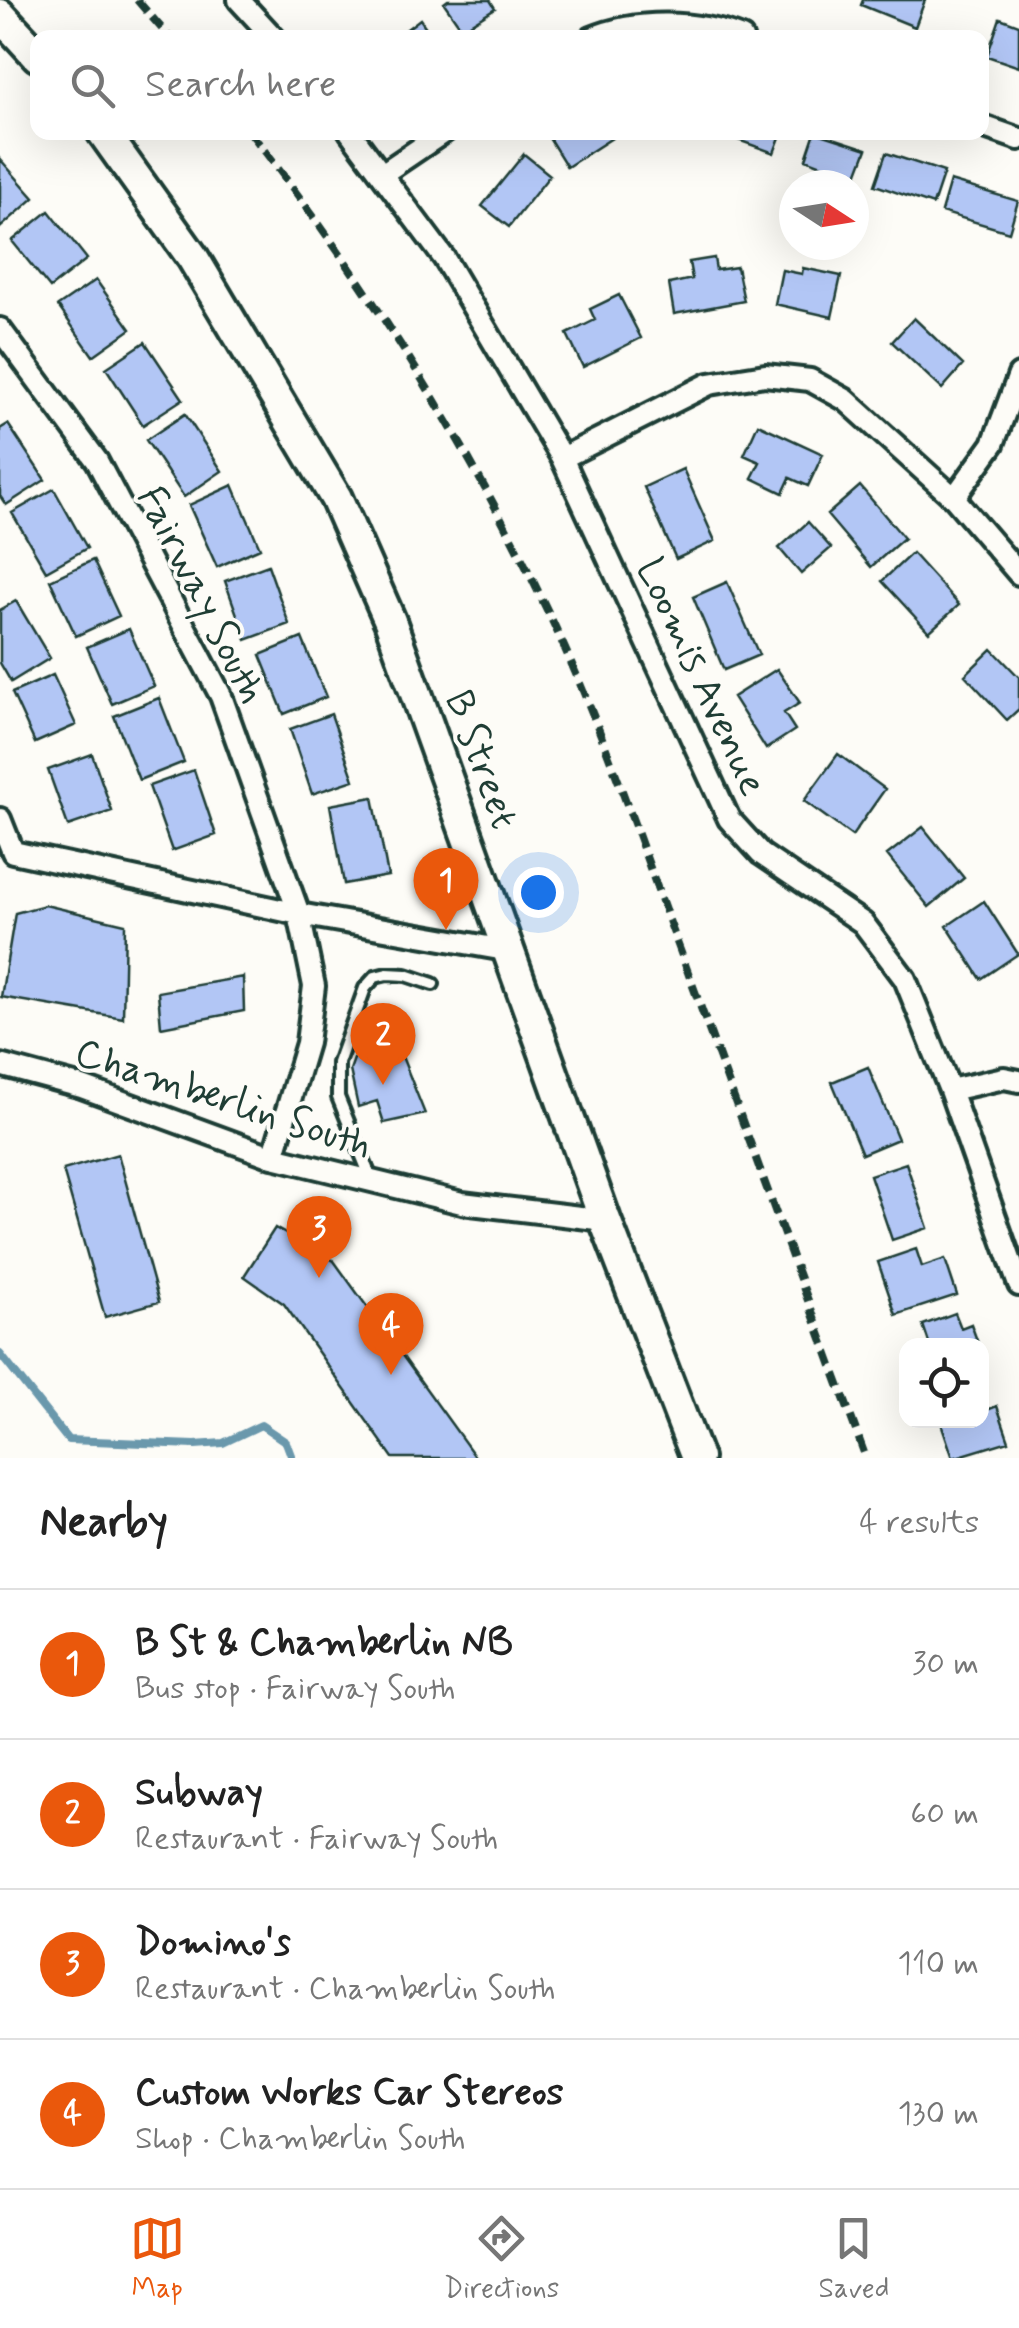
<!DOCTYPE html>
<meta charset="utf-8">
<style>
:root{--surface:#fff;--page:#f6f6f6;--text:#222;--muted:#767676;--line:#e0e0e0;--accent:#ea580c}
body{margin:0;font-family:Mynerve,sans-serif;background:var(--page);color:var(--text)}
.controls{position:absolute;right:30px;bottom:30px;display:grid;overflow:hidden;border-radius:20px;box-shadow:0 10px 40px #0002}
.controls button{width:90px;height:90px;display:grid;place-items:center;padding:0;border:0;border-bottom:2px solid var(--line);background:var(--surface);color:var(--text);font:50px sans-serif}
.compass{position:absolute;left:779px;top:170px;width:90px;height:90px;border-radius:50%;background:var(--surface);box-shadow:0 10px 40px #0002;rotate:102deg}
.you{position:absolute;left:538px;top:892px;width:35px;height:35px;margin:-25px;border:8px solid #fff;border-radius:50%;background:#1a73e8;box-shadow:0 0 0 15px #1a73e833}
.badge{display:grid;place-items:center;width:65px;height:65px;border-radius:50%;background:var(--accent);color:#fff;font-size:32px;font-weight:700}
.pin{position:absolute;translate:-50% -82px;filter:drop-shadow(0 2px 5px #0008)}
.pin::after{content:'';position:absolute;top:52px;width:35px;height:30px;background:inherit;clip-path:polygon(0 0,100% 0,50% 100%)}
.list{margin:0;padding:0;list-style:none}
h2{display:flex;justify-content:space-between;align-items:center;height:130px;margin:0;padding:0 40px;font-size:42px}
h2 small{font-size:32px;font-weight:400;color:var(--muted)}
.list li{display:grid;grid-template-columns:65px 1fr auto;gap:30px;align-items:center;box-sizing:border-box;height:150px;padding:0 40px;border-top:2px solid var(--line)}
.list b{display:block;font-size:38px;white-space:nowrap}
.list p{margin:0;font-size:32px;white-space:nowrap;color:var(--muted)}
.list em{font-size:32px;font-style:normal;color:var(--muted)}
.icon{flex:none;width:55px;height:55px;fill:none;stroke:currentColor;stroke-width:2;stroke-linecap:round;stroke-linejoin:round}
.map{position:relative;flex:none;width:1019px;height:1458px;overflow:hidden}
.search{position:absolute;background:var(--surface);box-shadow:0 10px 40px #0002;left:30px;right:30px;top:30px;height:110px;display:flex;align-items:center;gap:25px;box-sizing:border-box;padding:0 35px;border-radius:20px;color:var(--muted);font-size:38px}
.sheet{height:730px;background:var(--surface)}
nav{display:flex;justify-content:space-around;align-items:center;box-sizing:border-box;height:140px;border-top:2px solid var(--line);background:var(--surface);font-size:28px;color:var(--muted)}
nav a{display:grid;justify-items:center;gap:5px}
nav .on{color:var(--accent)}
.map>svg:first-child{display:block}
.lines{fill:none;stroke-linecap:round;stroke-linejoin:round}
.stream{stroke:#6a98ac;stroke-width:8}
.building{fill:#b2c6f5;stroke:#1f3d34;stroke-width:2.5}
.lane-casing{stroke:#1f3d34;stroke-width:18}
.street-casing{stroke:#1f3d34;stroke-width:28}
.secondary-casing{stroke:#1f3d34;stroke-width:38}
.lane{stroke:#fdfcf7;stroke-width:10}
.street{stroke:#fdfcf7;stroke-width:20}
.secondary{stroke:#fdfcf7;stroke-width:30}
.rail{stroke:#1f3d34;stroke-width:8;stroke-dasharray:15 8;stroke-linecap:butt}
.labels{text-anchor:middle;stroke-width:8;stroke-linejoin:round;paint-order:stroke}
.street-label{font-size:40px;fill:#1f3d34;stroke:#fdfcf7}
</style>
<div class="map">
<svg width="1019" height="1458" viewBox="0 0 1019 1458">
<rect width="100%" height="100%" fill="#fdfcf7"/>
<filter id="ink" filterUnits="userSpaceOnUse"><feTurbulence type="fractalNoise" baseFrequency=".01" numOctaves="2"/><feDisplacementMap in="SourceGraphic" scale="20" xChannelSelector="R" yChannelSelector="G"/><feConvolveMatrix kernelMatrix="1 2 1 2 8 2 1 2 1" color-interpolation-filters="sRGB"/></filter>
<g filter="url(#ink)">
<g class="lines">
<path class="stream" d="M0,1354l68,86 127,5 28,-2 38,-18 25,17 6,16"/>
</g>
<path class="building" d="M448,0h42l5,8 -33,21 -18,-26z
M863,0h62l-10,27 -54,-22z
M1000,18l19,7v42l-32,-11z
M420,19l13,19h-38z
M557,132h56l2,4 -48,31 -18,-29z
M716,132h66l-8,21z
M815,132l52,17 -11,29 -50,-19z
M886,153l58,19 -11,33 -58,-20z
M524,154l26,21 -41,52 -27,-21z
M0,159l34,39 -34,30z
M950,181l68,20 -9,31 -68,-20z
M49,211l38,48 -37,29 -38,-47z
M714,258l2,12 21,-3 7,34 -70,13 -5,-30 23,-5 -3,-17z
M803,268l38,8 -9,41 -57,-13 7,-34 20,4z
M96,280l35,49 -38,27 -35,-50z
M619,295l22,43 -58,29 -16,-33 28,-14 -5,-11z
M914,318l49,47 -21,24 -50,-47z
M145,342l38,57 -40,26 -37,-57z
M185,414l37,57 -38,26 -38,-57z
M8,424l37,56 -39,25 -6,-9v-67z
M758,424l65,30 -15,32 -18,-8 -7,15 -31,-15 8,-16 -16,-7z
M683,469l32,72 -39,18 -32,-72z
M233,485l27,63 -43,19 -28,-62z
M860,486l44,52 -33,29 -44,-52z
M54,489l33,59 -41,23 -34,-58z
M808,522l23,26 -30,26 -22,-26z
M912,553l47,52 -30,27 -47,-51z
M93,560l26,56 -43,20 -26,-56z
M268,565l21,59 -43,16 -21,-59z
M727,582l32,73 -35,15 -31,-73z
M16,601l34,57 -39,24 -11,-19v-53z
M129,629l25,57 -42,18 -25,-57z
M302,638l24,59 -42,17 -24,-59z
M992,649l27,28v32l-12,11 -42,-45z
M777,669l23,34 -16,10 11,17 -29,19 -33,-52z
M53,675l23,50 -41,18 -23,-50z
M159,698l25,64 -45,18 -25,-64z
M331,714l23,66 -42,14 -22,-65z
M92,754l20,57 -44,15 -20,-56z
M838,754l47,35 -33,47 -48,-35z
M194,770l22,65 -44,16 -23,-65z
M373,797l15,79 -44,8 -14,-79z
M923,827l41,51 -35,29 -42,-52z
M984,901l34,53 -37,25 -34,-53z
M45,905l80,19 -2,94 -122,-21 14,-84z
M243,977l1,34 -83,16 -3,-35z
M391,1029l34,85 -41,9 -7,-22 -19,6 -8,-37 11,-31z
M868,1067l30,72 -36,15 -30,-72z
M118,1154l41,148 -54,15 -42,-147z
M906,1163l22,65 -36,12 -22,-65z
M275,1228l59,33 142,197h-83l-109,-154 -40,-28z
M916,1249l6,18 23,-8 12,36 -61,20 -18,-53z
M955,1313l6,15 10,-4 8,22h-49l-7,-21z
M997,1406l12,35 -56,17 -13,-38h42v-8z"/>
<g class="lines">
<defs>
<path id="lane" d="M372,1181l-34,-84v-34l27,-75 10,-11 12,-3 19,1 27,9"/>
<path id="street" d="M239,0l35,38
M592,38c45,-19 105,-17 150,0
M982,126l37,13
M350,132l94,126 118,200 167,361 32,35 102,69 42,56 45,111 69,195
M382,174l62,-42
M0,329l97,132 124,235 78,218 15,72 -7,57 -34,114
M562,458l147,-74 56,-9 45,5 36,20 108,98 65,76
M954,498l39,-54 26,-69
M0,819l13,33 286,62 212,37
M0,1065l82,22 191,70 189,46 143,17
M950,1090l54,-12 15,3"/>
<path id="secondary" d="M0,15l38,41
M103,132l90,126 143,240 54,123 215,599 92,238"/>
</defs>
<use href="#lane" class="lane-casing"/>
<use href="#street" class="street-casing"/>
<use href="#secondary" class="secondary-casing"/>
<use href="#lane" class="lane"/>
<use href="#street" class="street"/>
<use href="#secondary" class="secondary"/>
<path class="rail" d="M137,0l33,38
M250,132c119,153 216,307 299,482 52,109 90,226 132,339 61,168 123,337 185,505"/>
</g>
</g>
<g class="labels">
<g class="street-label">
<text transform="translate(203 594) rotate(63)" y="14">Fairway South</text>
<text transform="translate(703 676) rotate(65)" y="14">Loomis Avenue</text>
<text transform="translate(483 759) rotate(70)" y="14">B Street</text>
<text transform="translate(224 1097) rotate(18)" y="14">Chamberlin South</text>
</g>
</g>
</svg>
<div class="controls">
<button><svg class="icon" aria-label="locate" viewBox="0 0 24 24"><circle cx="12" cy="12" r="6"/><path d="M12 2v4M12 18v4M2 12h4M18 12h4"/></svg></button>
</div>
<svg class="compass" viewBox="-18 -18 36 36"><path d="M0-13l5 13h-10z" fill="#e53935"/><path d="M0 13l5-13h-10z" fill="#767676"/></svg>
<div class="you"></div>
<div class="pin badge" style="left:446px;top:930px">1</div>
<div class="pin badge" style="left:383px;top:1085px">2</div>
<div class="pin badge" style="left:319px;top:1278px">3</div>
<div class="pin badge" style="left:391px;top:1375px">4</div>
<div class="search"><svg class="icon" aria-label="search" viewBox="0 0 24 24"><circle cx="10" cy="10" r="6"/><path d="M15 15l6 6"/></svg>Search here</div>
</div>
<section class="sheet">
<h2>Nearby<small>4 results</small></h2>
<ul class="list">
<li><span class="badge">1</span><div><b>B St &amp; Chamberlin NB</b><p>Bus stop · Fairway South</p></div><em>30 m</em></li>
<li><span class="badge">2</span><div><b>Subway</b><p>Restaurant · Fairway South</p></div><em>60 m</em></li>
<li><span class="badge">3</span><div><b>Domino's</b><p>Restaurant · Chamberlin South</p></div><em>110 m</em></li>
<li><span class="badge">4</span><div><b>Custom Works Car Stereos</b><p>Shop · Chamberlin South</p></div><em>130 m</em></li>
</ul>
</section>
<nav>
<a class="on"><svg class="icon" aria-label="map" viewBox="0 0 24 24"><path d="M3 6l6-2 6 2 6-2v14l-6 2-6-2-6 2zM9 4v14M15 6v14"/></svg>Map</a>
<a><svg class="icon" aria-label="directions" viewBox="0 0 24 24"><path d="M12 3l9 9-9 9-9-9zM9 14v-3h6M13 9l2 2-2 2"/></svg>Directions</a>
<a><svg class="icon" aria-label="saved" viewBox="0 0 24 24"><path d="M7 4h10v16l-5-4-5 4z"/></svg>Saved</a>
</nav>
